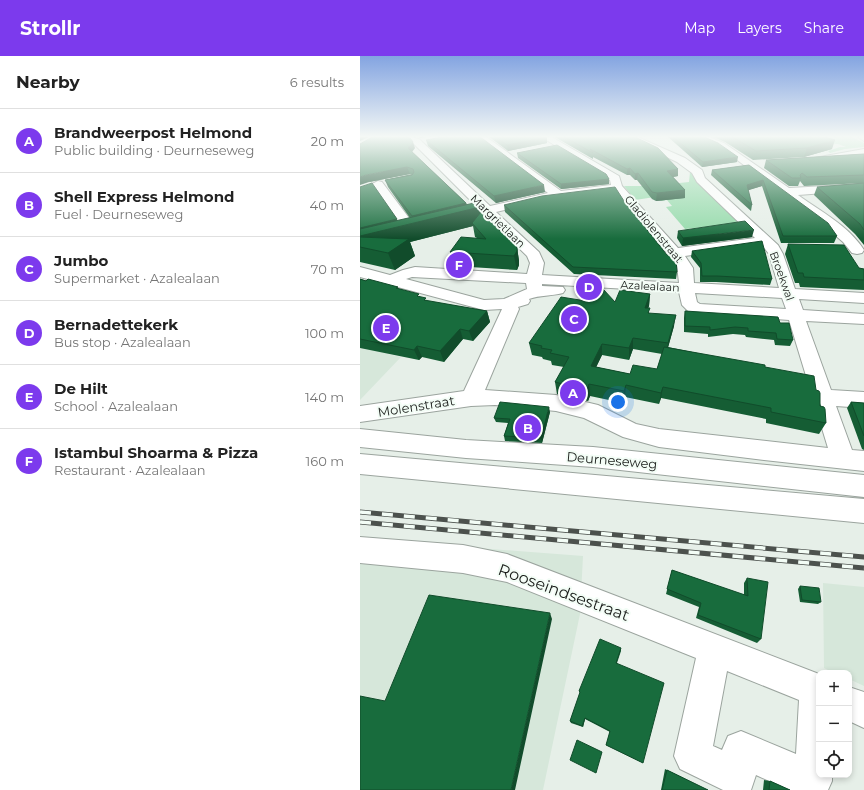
<!DOCTYPE html>
<meta charset="utf-8">
<style>
:root{--surface:#fff;--page:#f6f6f6;--text:#222;--muted:#767676;--line:#e0e0e0;--accent:#7c3aed}
body{margin:0;font-family:Montserrat,sans-serif;background:var(--page);color:var(--text)}
.controls{position:absolute;right:12px;bottom:12px;display:grid;overflow:hidden;border-radius:8px;box-shadow:0 2px 6px #0003}
.controls button{width:36px;height:36px;display:grid;place-items:center;padding:0;border:0;border-bottom:1px solid var(--line);background:var(--surface);color:var(--text);font:20px sans-serif}
.you{position:absolute;left:258px;top:346px;width:14px;height:14px;margin:-10px;border:3px solid #fff;border-radius:50%;background:#1a73e8;box-shadow:0 0 0 6px #1a73e833}
.badge{display:grid;place-items:center;width:26px;height:26px;border-radius:50%;background:var(--accent);color:#fff;font-size:13px;font-weight:700}
.pin{position:absolute;translate:-50% -50%;border:2px solid #fff;box-shadow:0 1px 4px #0006}
.list{margin:0;padding:0;list-style:none}
h2{display:flex;justify-content:space-between;align-items:center;height:52px;margin:0;padding:0 16px;font-size:17px}
h2 small{font-size:13px;font-weight:400;color:var(--muted)}
.list li{display:grid;grid-template-columns:26px 1fr auto;gap:12px;align-items:center;box-sizing:border-box;height:64px;padding:0 16px;border-top:1px solid var(--line)}
.list b{display:block;font-size:15px;white-space:nowrap}
.list p{margin:0;font-size:13px;white-space:nowrap;color:var(--muted)}
.list em{font-size:13px;font-style:normal;color:var(--muted)}
.icon{flex:none;width:22px;height:22px;fill:none;stroke:currentColor;stroke-width:2;stroke-linecap:round;stroke-linejoin:round}
.map{position:relative;flex:none;width:504px;height:734px;overflow:hidden}
header{display:flex;align-items:center;gap:24px;box-sizing:border-box;height:56px;padding:0 20px;background:var(--accent);color:#fff}
header strong{font-size:19px}
nav{display:flex;gap:22px;margin-inline-start:auto;font-size:14px}
main{display:flex}
aside{flex:1;background:var(--surface)}
.map>svg:first-child{display:block}
.built{fill:#d6e7da}
.green{fill:#94daaa}
.lines{fill:none;stroke-linecap:round;stroke-linejoin:round}
.minor-casing{stroke:#9ba49e;stroke-width:2}
.major-casing{stroke:#9ba49e;stroke-width:2}
.minor{fill:#fff;fill-rule:evenodd}
.major{fill:#fff;fill-rule:evenodd}
.rail-casing{stroke:#4c514d;stroke-width:5}
.rail{stroke:#f3fdf6;stroke-width:3.5;stroke-dasharray:11;stroke-linecap:butt}
.wall{fill:#155d34;fill-rule:evenodd}
.shaded-wall{fill:#114c2b}
.building{fill:#186c3d;stroke:#114c2b}
.labels{text-anchor:middle;stroke-width:4;stroke-linejoin:round;paint-order:stroke}
.far-street-label{font-size:11px;fill:#191c19;stroke:#f3fdf6}
.street-label{font-size:13px;fill:#191c19;stroke:#f3fdf6}
.near-street-label{font-size:16px;fill:#191c19;stroke:#f3fdf6}
</style>
<header>
<strong>Strollr</strong>
<nav><a>Map</a><a>Layers</a><a>Share</a></nav>
</header>
<main>
<aside>
<h2>Nearby<small>6 results</small></h2>
<ul class="list">
<li><span class="badge">A</span><div><b>Brandweerpost Helmond</b><p>Public building · Deurneseweg</p></div><em>20 m</em></li>
<li><span class="badge">B</span><div><b>Shell Express Helmond</b><p>Fuel · Deurneseweg</p></div><em>40 m</em></li>
<li><span class="badge">C</span><div><b>Jumbo</b><p>Supermarket · Azalealaan</p></div><em>70 m</em></li>
<li><span class="badge">D</span><div><b>Bernadettekerk</b><p>Bus stop · Azalealaan</p></div><em>100 m</em></li>
<li><span class="badge">E</span><div><b>De Hilt</b><p>School · Azalealaan</p></div><em>140 m</em></li>
<li><span class="badge">F</span><div><b>Istambul Shoarma &amp; Pizza</b><p>Restaurant · Azalealaan</p></div><em>160 m</em></li>
</ul>
</aside>
<div class="map">
<svg width="504" height="734" viewBox="0 0 504 734">
<rect width="100%" height="100%" fill="#e6efe8"/>
<path class="built" d="M0,226l77,20 -49,52 13,3 -41,43z
M0,483l223,17 -3,58 -37,176h-183z
M463,527l41,4v99l-15,-7v-6h-15l-10,-5z"/>
<path class="green" d="M430,80h60l14,7v4l-19,2 -15,4 -2,-2 12,-4h6l-8,-3 -26,-2z
M330,116l52,51 -57,6 -19,-22 6,-1 -5,-6 -6,1 -6,-4 -20,3 -11,-14h27l38,-4z"/>
<g class="lines">
<defs>
<path id="minor" d="M32,80h15l12,3 71,67 58,-13 -73,-57h10l76,55 50,-6 -1,-5 -70,-44h10l69,40 3,10 56,62 77,-10 -58,-56 -5,-9 -15,-11 -54,-26h12l50,22 17,12 3,8 73,67 5,9 12,35 69,4v10l-65,-4 4,11 61,4v10l-58,-3 25,69 33,2v16l-28,-2 16,44 12,1v20l-100,-11 -105,-13 -36,-10 -39,-19 -28,-7 -61,-6 -24,1 -111,16v-16l104,-15 38,-82 -18,1 -124,-33v-10l30,8 13,-5 12,-3 112,7 3,-11 -3,-7 -42,-41 -34,8 -4,-1 -2,-3 2,-3 32,-7 -66,-66 -20,-5zM256,136l61,73 2,18 -137,-8 2,-12 -5,-11 -43,-40 47,-11zM402,189l7,9 10,34 -85,-5 -1,-15 -8,-12zM52,221l114,6 1,6 -23,10 -20,1 -78,-21zM182,228l137,8 3,13 8,8 99,7 39,128 -169,-19 -23,-5 -38,-19 -42,-10 -71,-5 34,-81 -1,-2 10,-3 2,-3 -1,-2c11,-4 22,-3 34,-6l2,-3 -2,-3 -21,-1zM335,237l87,5 4,11 -86,-5 -3,-2z
M334,80h12l18,7 65,45 75,-4v6l-66,5c22,16 51,31 66,55l-2,3 -5,1 -5,-1 -9,-11 -14,-12 -97,-74 -14,-9z
M504,93v6l-50,9 -5,-3 5,-3z
M18,125l4,1 33,44 2,3 -2,3h-10l-33,-48z
M0,481l103,8 44,9 312,120v101h13v6l-4,9h-39l-33,-15 -5,15h-28l-43,-21 -6,-13 22,-98 -189,-76 -44,-9 -103,-10zM367,615l72,29 -3,54 -55,-23 -13,5 -6,14 -9,-4z
M489,631l15,5v36l-15,-7z"/>
<path id="major" d="M497,80h7v5z
M0,373l106,11 127,7 271,28v22l-271,-30 -127,-9 -106,-11z
M0,398l504,45v24l-504,-49z"/>
</defs>
<use href="#minor" class="minor-casing"/>
<use href="#major" class="major-casing"/>
<use href="#minor" class="minor"/>
<use href="#major" class="major"/>
<defs>
<path id="rail" d="M0,456l504,45
M0,466l504,46"/>
</defs>
<use href="#rail" class="rail-casing"/>
<use href="#rail" class="rail"/>
</g>
<path class="wall" d="M128,80h57l2,1v6l-39,8z
M193,80h80l45,33v7l-5,1 12,13v8l-29,3 -4,-2 -15,-19h-2l-5,-5h-3l-34,-18v2z
M307,80h35l35,26 -35,5z
M351,80h110l11,13 -28,8 -51,3 -28,-18z
M66,84l119,52 -49,11 -68,-57z
M55,92l-3,4 55,52 13,3 1,5 36,35 2,14v4l-2,5 -63,-4 -4,-14 27,-14 -2,-1 -2,-11 -63,16 5,14 -20,14 -35,-8v-75l37,34 13,-3 -22,-31 -3,-7 27,-6h-2l-41,8z
M157,97l92,26v5l-48,5 -43,-31z
M504,98v29l-60,3 -4,-5 -2,5h-9l-25,-18 2,-8z
M389,109l88,71 -3,7h-53l-19,-57 -14,4 4,15 -1,6 -40,-36 1,-5z
M504,127v62l-9,-11 -41,-39 3,-8z
M264,145l53,71 -1,7 -102,-5 -69,-62 -1,-7z
M318,175l74,6 -70,9 -5,-8z
M428,188l71,24 5,1v21l-64,-3 -1,-4h-4l-10,-29z
M332,195l80,28 -2,6 -54,-3h-16v-14l-9,-11z
M0,223l40,10 20,8 7,4 60,10 3,11 -17,19 -10,-2 -19,23 -22,-5 -3,3 -59,-12z
M290,238l-1,12 -1,2 1,5 25,13 -6,21 97,20 51,23 10,33 -7,11 -53,-11v-4l-105,-21 -2,6 -34,-7 -2,6 -33,-7 -2,5 -31,-7 -2,-12 9,-15 -12,-2 -1,-4 -8,-2 -1,-2 -10,-2 -3,-12 57,-42 29,1zM273,293l29,5 -5,15 -27,5 -34,-7 6,-12 27,5z
M325,255l95,12 13,17 -3,6 -15,-1 -1,-5 -28,-3 -1,-2 -12,-1 -25,3v-3l-24,-2v-14z
M491,346l13,1v47l-2,-1 -15,-41z
M190,356l-8,31 -37,-2 -1,-5 4,-13 -12,-1 -2,-4z
M312,514l72,25v-12l3,-5 14,61 -4,4 -61,-25 3,-11 -33,-13z
M440,530l21,16 -3,2 -18,-2 -2,-13z
M261,592v3l-4,12 26,100 -37,-18 4,-13 -25,-13 -2,8 -12,-4 -1,-2 10,-28 -1,-2z
M305,713l2,1 41,20h-47z
M404,724l6,1 20,9h-27z"/>
<path class="shaded-wall" d="M0,80h11l-11,5z
M59,80h15l-14,2z
M187,81v6l-39,8 -1,-6z
M475,84l-3,9 -28,8 3,-9z
M53,86l2,6 -5,6 -2,-6z
M378,101l-1,5 -35,5 1,-5z
M47,111l3,7 -41,8 -9,3v-8l6,-2z
M270,112v7h-3v-6z
M318,113v7l-11,2v-7z
M278,117l-1,7h-2v-6z
M249,123v5l-48,5v-5z
M403,124l-1,6 -16,5 1,-6z
M184,129l1,7 -49,11 -2,-7z
M325,134v8l-29,3 1,-8z
M106,147l2,7 12,-3 4,16h-12l1,3 -63,16 5,14 -20,14 -7,-17 -28,-12v-13l37,-9 2,8 16,-4 -3,-7z
M394,174l-2,7 -70,9 1,-8z
M157,191l2,14v4l-2,5 -3,-14z
M290,238l-1,12 -5,13 1,-11z
M127,255l3,11 -17,19 -4,-10z
M316,259l-2,11 -8,29 2,-12z
M100,273l3,10 -19,23 -4,-11z
M273,282v11l-4,11v-12z
M242,288v11l-11,23v-12z
M57,290l5,11 -3,3 -5,-10z
M229,328l1,12 -2,5 -1,-11z
M266,329l-1,12 -2,6 1,-12z
M303,331l-2,11 -2,6 2,-11z
M189,351l1,5 -8,31 -1,-5z
M190,557l2,6 -37,171h-4z
M225,662v1l-2,8 -1,-1z"/>
<path class="building" d="M14,80h27l9,2 3,4 -5,6 58,55 -54,13 -27,-36 27,-5 2,-3 -1,-3 -6,-2 -41,8 -6,2v-33z
M88,80h31l65,49 -50,11 -68,-56z
M135,80h50l2,1 -40,8z
M203,80h70l25,12 20,21 -11,2 18,19 -28,3 -5,-1 -14,-19 -3,1 -5,-6 -3,1 -37,-20 3,4z
M312,80h30l16,7 20,14 -35,5z
M371,80h90l14,4 -28,8 -51,3z
M197,89l49,29 3,5 -48,5 -44,-31z
M504,98v21l-57,2 -5,-4 -2,2 1,3h-9l-26,-18z
M389,109l79,58 9,13h-54l-20,-56 -16,5 5,20 -40,-35z
M12,127l25,36 -37,9v-41z
M504,127v47l-4,-6 -43,-37z
M255,131l9,14 43,54 7,1 2,3 1,13 -104,-5 -69,-62 38,-9z
M114,147l6,4 -120,29v-7z
M121,156l36,35v4l-3,5 -64,-4 11,-15 25,2 -14,-16z
M385,165l9,9 -71,8 -5,-7z
M0,181l49,2 -21,14 -28,-6z
M402,185l10,38 -55,-3h-15l-1,-13 -9,-12z
M428,188l56,1 15,23 5,1v11l-60,-3 -1,-4h-5z
M0,223l6,2 2,-2 30,8 -2,1 23,6 -2,2 9,2 -2,2 63,11 -18,20 -9,-2 -20,22 -23,-5 -3,4 -54,-11z
M233,232l10,1 12,13 5,-12 30,4 -5,14h5l-2,5 28,2 -8,28 -35,-5 -4,10 -27,-4 -11,22 39,8 3,-9 24,4 7,-22 101,18v2l49,9 2,14 3,1 1,2v13l4,1 1,2 1,14 -55,-11v-4l-108,-21 -2,6 -35,-8 -2,6 -35,-7 -2,6 -32,-8 14,-25 -19,-4 2,-3 -11,-2 1,-2 -13,-3 30,-43 2,-3 25,4z
M325,255l93,6 2,6h9l4,17 -16,-1 -1,-6 -28,-2v-3l-13,-1 -25,3v-3l-25,-1z
M140,346l49,5 -8,31 -37,-2 6,-17 -16,-1z
M491,346l13,1v33z
M312,514l76,26 -1,-18 21,4 -7,57 -63,-24 3,-12 -34,-14z
M440,530l19,2 2,14 -19,-2z
M69,539l121,18 -39,177h-151v-94l25,5z
M240,583l21,9 -5,15 48,20 -21,80 -37,-18 4,-14 -25,-13 -3,8 -12,-5 10,-29 -1,-1z
M217,684l25,12 -6,21 -26,-13z
M307,714l41,20h-46z
M410,725l20,9h-21z"/>
<linearGradient id="sky" x2="0" y2="1"><stop stop-color="#83a4e1"/><stop offset="0.44" stop-color="#f4f8f5"/><stop offset="1" stop-color="#f4f8f5" stop-opacity="0"/></linearGradient>
<rect width="504" height="183" fill="url(#sky)"/>
<g class="labels">
<g class="far-street-label">
<text transform="translate(138 165) rotate(44)" y="4">Margrietlaan</text>
<text transform="translate(294 173) rotate(50)" y="4">Gladiolenstraat</text>
<text transform="translate(422 220) rotate(70)" y="4">Broekwal</text>
<text transform="translate(290 230) rotate(3)" y="4">Azalealaan</text>
</g>
<g class="street-label">
<text transform="translate(56 350) rotate(-9)" y="5">Molenstraat</text>
<text transform="translate(252 404) rotate(5)" y="5">Deurneseweg</text>
</g>
<g class="near-street-label">
<text transform="translate(204 536) rotate(20)" y="6">Rooseindsestraat</text>
</g>
</g>
</svg>
<div class="controls">
<button>+</button>
<button>−</button>
<button><svg class="icon" aria-label="locate" viewBox="0 0 24 24"><circle cx="12" cy="12" r="6"/><path d="M12 2v4M12 18v4M2 12h4M18 12h4"/></svg></button>
</div>
<div class="you"></div>
<div class="pin badge" style="left:213px;top:337px">A</div>
<div class="pin badge" style="left:168px;top:372px">B</div>
<div class="pin badge" style="left:214px;top:263px">C</div>
<div class="pin badge" style="left:229px;top:231px">D</div>
<div class="pin badge" style="left:26px;top:272px">E</div>
<div class="pin badge" style="left:99px;top:209px">F</div>
</div>
</main>
